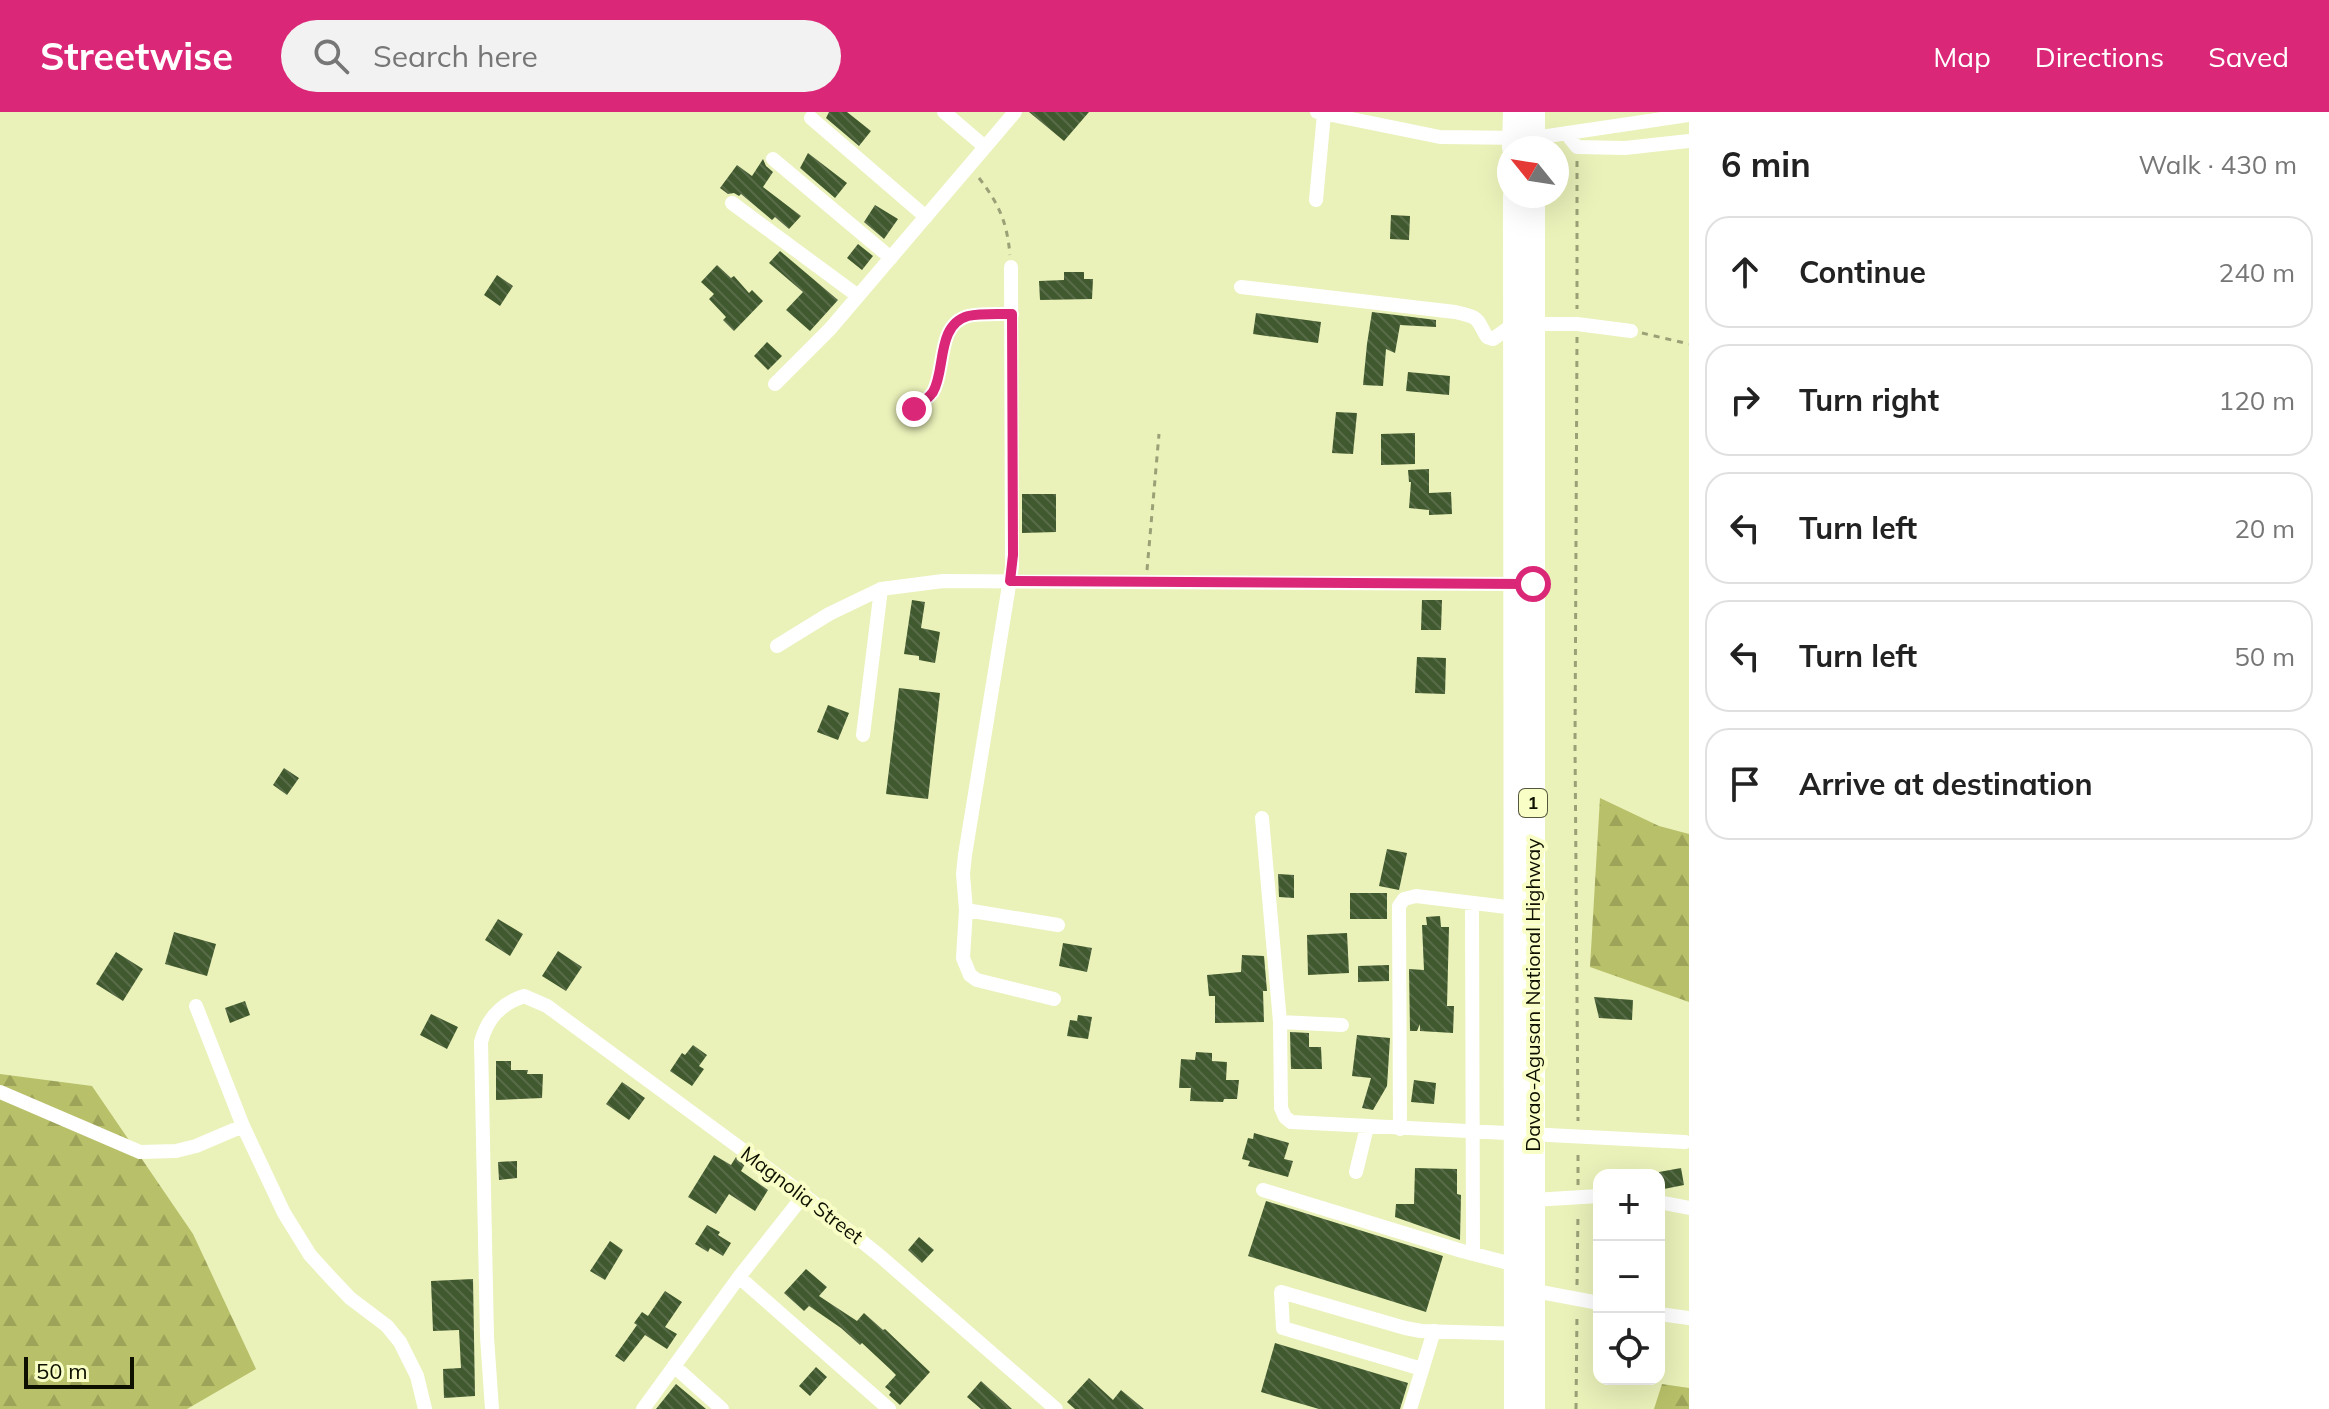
<!DOCTYPE html>
<meta charset="utf-8">
<style>
:root{--surface:#fff;--page:#f2f2f2;--text:#222;--muted:#767676;--line:#e0e0e0;--accent:#db2777}
body{margin:0;font-family:Mulish,sans-serif;background:var(--page);color:var(--text)}
.controls{position:absolute;right:24px;bottom:24px;display:grid;overflow:hidden;border-radius:16px;box-shadow:0 8px 32px #0002}
.controls button{width:72px;height:72px;display:grid;place-items:center;padding:0;border:0;border-bottom:2px solid var(--line);background:var(--surface);color:var(--text);font:40px sans-serif}
.compass{position:absolute;left:1497px;top:24px;width:72px;height:72px;border-radius:50%;background:var(--surface);box-shadow:0 8px 32px #0002;rotate:300deg}
.scale{position:absolute;left:24px;bottom:20px;width:110px;box-sizing:border-box;padding-left:8px;border:4px solid #0e1000;border-top:0;font-size:22px;line-height:28px;white-space:nowrap;color:#0e1000;-webkit-text-stroke:6px #f8fec6;paint-order:stroke}
.stop{position:absolute;width:24px;height:24px;margin:-18px;border:6px solid #db2777;border-radius:50%;background:#fff}
.stop.end{background:#db2777;border-color:#fff;box-shadow:0 2px 8px #0008}
.list{margin:0;padding:0;list-style:none}
h2{display:flex;justify-content:space-between;align-items:center;height:104px;margin:0;padding:0 32px;font-size:34px}
h2 small{font-size:26px;font-weight:400;color:var(--muted)}
.list li{display:grid;grid-template-columns:52px 1fr auto;gap:24px;align-items:center;box-sizing:border-box;height:112px;margin:0 16px 16px;padding:0 16px;border:2px solid var(--line);border-radius:24px}
.list b{display:block;font-size:30px;white-space:nowrap}
.list em{font-size:26px;font-style:normal;color:var(--muted)}
.icon{flex:none;width:44px;height:44px;fill:none;stroke:currentColor;stroke-width:2;stroke-linecap:round;stroke-linejoin:round}
.map{position:relative;flex:none;width:1689px;height:1297px;overflow:hidden}
header{display:flex;align-items:center;gap:48px;box-sizing:border-box;height:112px;padding:0 40px;background:var(--accent);color:#fff}
header strong{font-size:38px}
nav{display:flex;gap:44px;margin-inline-start:auto;font-size:28px}
.search{width:560px;height:72px;background:var(--page);display:flex;align-items:center;gap:20px;box-sizing:border-box;padding:0 28px;border-radius:44px;color:var(--muted);font-size:30px}
main{display:flex}
aside{flex:1;background:var(--surface)}
.map>svg:first-child{display:block}
.forest{fill:url(#forest-firs)}
.building{fill:url(#building-back-hatch)}
.lines{fill:none;stroke-linecap:round;stroke-linejoin:round}
.path{stroke:#9ba177;stroke-width:3;stroke-dasharray:6 6;stroke-linecap:butt}
.minor{stroke:#fff;stroke-width:14}
.highway{stroke:#fff;stroke-width:22}
.route{stroke:#db2777;stroke-width:10}
.labels{text-anchor:middle;stroke-width:8;stroke-linejoin:round;paint-order:stroke}
.shield{fill:#f8fec6;stroke:#54573b;stroke-width:2}
.shield-label{font-size:18px;font-weight:bold;fill:#0e1000}
.street-label{font-size:20px;fill:#0e1000;stroke:#f8fec6}
</style>
<header>
<strong>Streetwise</strong>
<div class="search"><svg class="icon" aria-label="search" viewBox="0 0 24 24"><circle cx="10" cy="10" r="6"/><path d="M15 15l6 6"/></svg>Search here</div>
<nav><a>Map</a><a>Directions</a><a>Saved</a></nav>
</header>
<main>
<div class="map">
<svg width="1689" height="1297" viewBox="0 0 1689 1297">
<defs>
<pattern id="forest-firs" width="22" height="20" patternUnits="userSpaceOnUse" patternTransform="scale(2)"><rect width="22" height="20" fill="#b8c069"/><path d="M5 1l3.5 6h-7zM16 11l3.5 6h-7z" fill="#9da459"/></pattern>
<pattern id="building-back-hatch" width="6" height="6" patternUnits="userSpaceOnUse" patternTransform="scale(2)"><rect width="6" height="6" fill="#41592f"/><path d="M-1 5l2 2M0 0l6 6M5-1l2 2" fill="none" stroke="#596c49"/></pattern>
</defs>
<rect width="100%" height="100%" fill="#eaf1b9"/>
<path class="forest" d="M1600,686l59,28 30,8v168l-99,-35z
M0,962l92,12 101,148 63,135 -69,40h-187z
M1662,1272l27,4v21h-35z"/>
<path class="building" d="M829,0h18l24,19 -12,15 -33,-28z
M1029,0h60l-25,29z
M808,41l39,30 -12,15 -35,-30z
M763,47l3,7 7,6 -10,15 38,29 -12,13 -14,-12 -3,3 -31,-26 -2,2 -5,-3 -6,1 -8,-6 17,-23 15,11z
M875,93l23,14 -14,20 -20,-17z
M1391,103l19,1 -1,24 -19,-1z
M858,132l15,12 -11,14 -15,-12z
M780,139l58,49 -28,31 -24,-21 17,-18 -34,-29z
M717,153l14,13 3,-2 15,17 3,-3 11,11 -29,30 -11,-11 3,-3 -17,-18 5,-5 -13,-12z
M1064,160h20v7h9l-1,20 -52,1 -1,-19 25,-1z
M497,163l16,11 -13,20 -16,-11z
M1372,200l64,8v7l-36,-2 -5,28 -9,-4 -3,37 -20,-1 4,-41z
M1256,201l65,9 -3,21 -65,-9z
M767,230l15,14 -14,14 -14,-14z
M1408,260l42,4 -1,19 -43,-4z
M1336,300l21,1 -4,41 -21,-1z
M1415,321v31l-34,1v-31z
M1429,357v24l22,-1 1,22 -23,1v-5l-20,-2 2,-26h-2l-1,-12z
M1022,382h34v38l-34,1z
M912,488l13,2 -4,26 19,4 -5,31 -16,-3v-4l-15,-2z
M1422,488h20l-1,30h-20z
M1417,545l29,1 -1,36 -30,-1z
M899,576l41,5 -12,106 -42,-5z
M828,593l21,8 -11,27 -21,-8z
M284,656l15,10 -12,17 -14,-10z
M1387,737l20,4 -8,37 -20,-4z
M1278,762l16,1v23l-15,-1z
M1350,781h37v26h-37z
M1440,804l1,11h8l-2,79h7l-1,27 -33,-2v-7l-3,7h-7l-1,-62 15,1 -2,-45h5l-1,-8z
M498,807l25,15 -13,22 -25,-16z
M174,820l42,12 -9,32 -42,-12z
M1347,821l2,40 -41,2 -1,-40z
M1063,831l29,5 -5,24 -28,-6z
M558,839l24,16 -16,24 -24,-15z
M116,840l27,17 -20,32 -27,-17z
M1242,843l22,1 3,35h-4l1,31 -49,1v-27h-6l-2,-21 34,-3z
M1389,853v16l-31,1v-16z
M1594,885l39,3 -1,20 -33,-2z
M245,889l5,14 -20,8 -5,-15z
M431,902l27,13 -11,22 -27,-14z
M1078,903l14,2 -4,22 -21,-3 3,-16 7,1z
M1290,920l19,1v14h12l1,22h-31z
M1357,923l33,3 -3,48 -14,24 -11,-2 9,-30 -19,-2z
M693,933l14,10 -8,11 5,3 -12,17 -22,-15 12,-18 3,2z
M1196,940l16,1v8l15,1 -1,18h13l-2,19h-13l-1,3 -33,-1 1,-13h-12l2,-29 14,1z
M496,949h15v9h17l-1,4h16l-1,24 -46,2z
M1414,968l22,3 -2,21 -23,-2z
M622,970l23,16 -16,22 -23,-16z
M1254,1021l35,10 -5,16 9,2 -5,16 -40,-11 2,-5 -8,-2 6,-21 5,1z
M714,1043l17,10 5,-8 9,7 -4,7 27,19 -13,21 -26,-17 -13,20 -28,-17z
M517,1049v17l-18,2 -1,-18z
M1415,1056l42,1v25l4,1 -1,45 -65,-23 1,-13h18z
M1681,1056l3,17 -25,5v-18z
M1266,1089l177,55 -17,56 -178,-56z
M707,1113l13,7 -2,3 13,8 -8,13 -13,-8 -2,4 -13,-8z
M919,1125l15,13 -12,13 -14,-13z
M610,1129l13,9 -18,30 -15,-9z
M806,1157l21,18 -8,9 38,25 7,-8 19,17 2,-1 45,43 -30,33 -11,-10 2,-3 -6,-5 11,-12 -5,-5 -29,-27 -2,2 -19,-17 -32,-22 -5,5 -20,-18z
M473,1167l2,117 -31,2 -1,-29 18,-1 -2,-38 -26,1 -2,-50z
M665,1179l17,11 -17,25 12,7 -10,15 -22,-14 -21,27 -9,-6 22,-31 -3,-2 8,-11 6,4z
M1275,1231l133,40 -8,26h-81l-58,-17z
M816,1255l11,10 -17,19 -11,-10z
M1089,1266l24,22 8,-10 23,19h-69l-8,-7z
M981,1269l31,28h-31l-14,-12z
M676,1272l30,25h-50z"/>
<g class="lines">
<path class="path" d="M1577,49v148
M979,66c20,26 28,44 31,77
M1642,221l47,11
M1577,225l-2,407 3,377
M1147,458l12,-136
M1578,1073v-36
M1577,1173l1,-72
M1576,1297l1,-96"/>
<path class="minor" d="M944,0l41,35
M1317,0l123,25 94,1 155,-23
M811,6l115,99
M1566,21l11,14 48,1 64,-7
M773,47l118,99
M1316,88l8,-86
M732,91l126,93
M1011,155l1,300 -47,288 -2,19 3,36 -3,48 7,17 7,5 77,19
M1241,175l214,25c26,6 20,5 32,25l6,2 21,-15h63l54,7
M775,272l55,-55 185,-217
M914,297c7,-5 14,-10 19,-17 13,-22 3,-67 35,-76 13,-3 30,-2 44,-2
M777,534l52,-32 52,-25 62,-8 577,3
M863,623l18,-146
M1262,706l18,204 1,86 4,9 6,5 394,20
M1472,791l1,351
M966,798l92,15
M196,894l47,120 41,87 26,42 21,23 19,20 37,28 13,16 17,34 8,33
M1280,910l62,3
M0,980l140,60 36,-1 20,-5 47,-20
M1400,1017l-1,-223 5,-7 12,-3 99,12
M1356,1060l11,-45
M1263,1078l199,61 54,14
M1533,1088l66,-4
M1659,1090l30,6
M739,1165l150,132
M1535,1179l64,12
M1659,1202l30,4
M674,1254l48,43
M1422,1257l-139,-41 -2,-36 124,36 16,3 101,3
M492,1297l-5,-72 -6,-295c6,-23 19,-38 43,-46l23,10 257,189 76,61 176,153
M643,1297l96,-132 65,-82
M1410,1297l24,-78"/>
<path class="highway" d="M1513,36l1,-36
M1534,36v-36
M1514,84l1,1213
M1534,84v1213"/>
</g>
<g class="lines">
<path class="route" d="M914,297c7,-5 14,-10 19,-17 13,-22 3,-67 35,-76 13,-3 30,-2 44,-2l1,241 -3,26 523,3"/>
</g>
<g class="labels">
<rect class="shield" x="1519" y="677" width="28" height="28" rx="6"/>
<g class="shield-label">
<text x="1533" y="697">1</text>
</g>
<g class="street-label">
<text transform="translate(1533 883) rotate(-90)" y="7">Davao-Agusan National Highway</text>
<text transform="translate(802 1083) rotate(37)" y="7">Magnolia Street</text>
</g>
</g>
</svg>
<div class="controls">
<button>+</button>
<button>−</button>
<button><svg class="icon" aria-label="locate" viewBox="0 0 24 24"><circle cx="12" cy="12" r="6"/><path d="M12 2v4M12 18v4M2 12h4M18 12h4"/></svg></button>
</div>
<svg class="compass" viewBox="-18 -18 36 36"><path d="M0-13l5 13h-10z" fill="#e53935"/><path d="M0 13l5-13h-10z" fill="#767676"/></svg>
<div class="scale">50 m</div>
<div class="stop" style="left:1533px;top:472px"></div>
<div class="stop end" style="left:914px;top:297px"></div>
</div>
<aside>
<h2>6 min<small>Walk · 430 m</small></h2>
<ul class="list">
<li><svg class="icon" aria-label="ahead" viewBox="0 0 24 24"><path d="M12 20V5M6 11l6-6 6 6"/></svg><div><b>Continue</b></div><em>240 m</em></li>
<li><svg class="icon" aria-label="right" viewBox="0 0 24 24"><path d="M7 20v-9h11M14 6l5 5-5 5"/></svg><div><b>Turn right</b></div><em>120 m</em></li>
<li><svg class="icon" aria-label="left" viewBox="0 0 24 24"><path d="M17 20v-9H6M10 6l-5 5 5 5"/></svg><div><b>Turn left</b></div><em>20 m</em></li>
<li><svg class="icon" aria-label="left" viewBox="0 0 24 24"><path d="M17 20v-9H6M10 6l-5 5 5 5"/></svg><div><b>Turn left</b></div><em>50 m</em></li>
<li><svg class="icon" aria-label="arrive" viewBox="0 0 24 24"><path d="M6 21V4h12l-3 4 3 4H6"/></svg><div><b>Arrive at destination</b></div></li>
</ul>
</aside>
</main>
